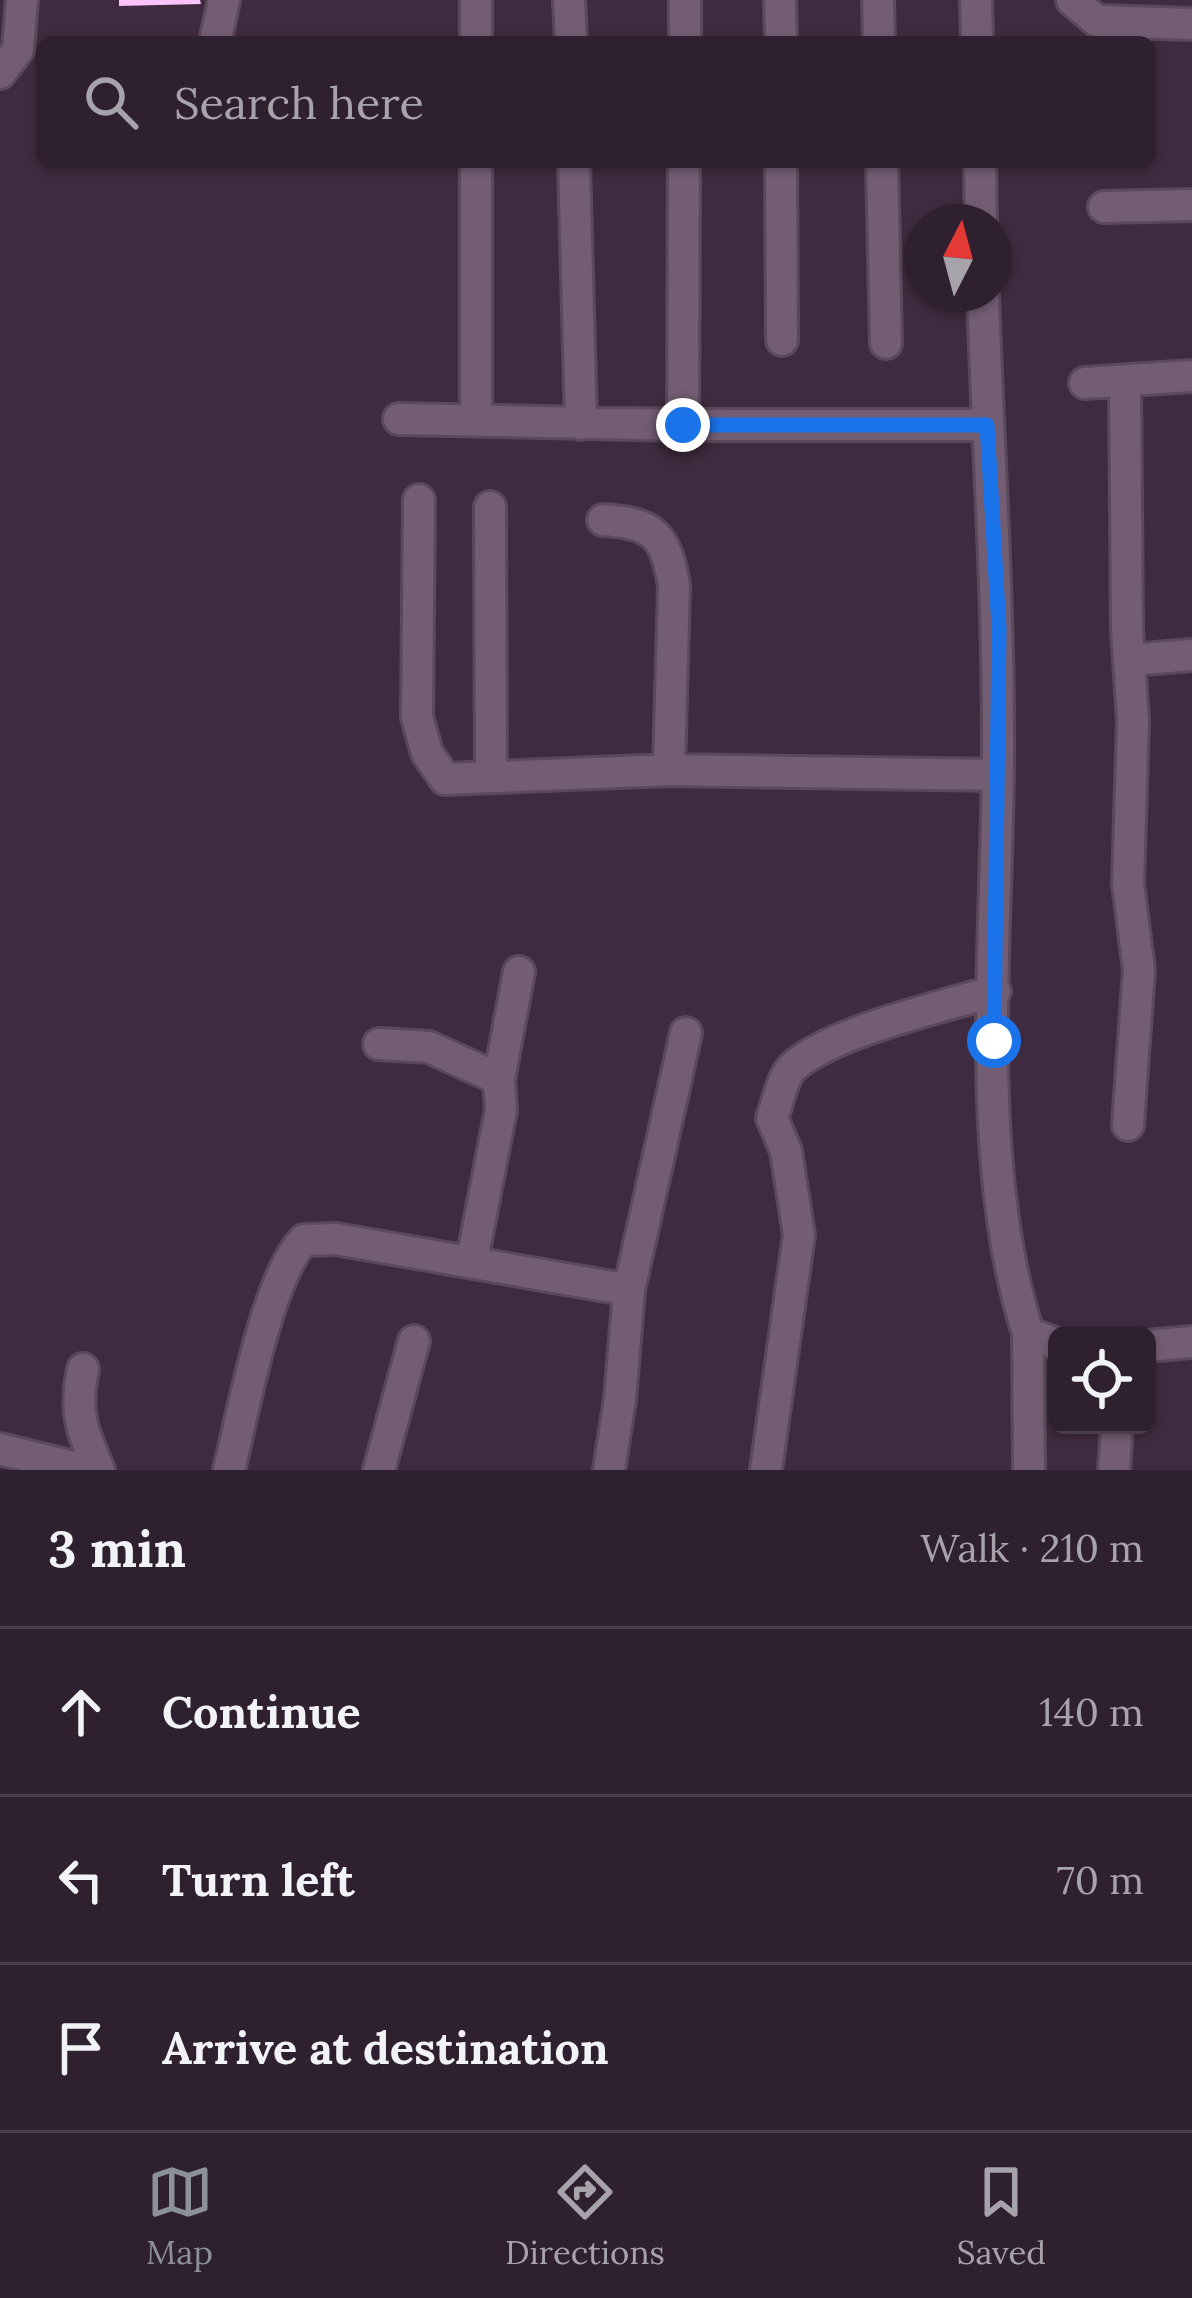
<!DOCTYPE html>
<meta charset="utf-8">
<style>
:root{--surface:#2f202f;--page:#3b2d3b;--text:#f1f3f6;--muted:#a7a3aa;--line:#4a3e4b;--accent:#8c9099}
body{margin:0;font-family:Lora,serif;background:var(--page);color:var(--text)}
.controls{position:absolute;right:36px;bottom:36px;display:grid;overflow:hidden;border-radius:18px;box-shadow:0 3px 9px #0004}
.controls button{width:108px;height:108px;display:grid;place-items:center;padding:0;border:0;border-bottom:3px solid var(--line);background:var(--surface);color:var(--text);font:60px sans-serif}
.compass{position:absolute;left:904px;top:204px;width:108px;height:108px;border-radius:50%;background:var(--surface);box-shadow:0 3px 9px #0004;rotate:6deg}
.stop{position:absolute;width:36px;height:36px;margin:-27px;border:9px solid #1a73e8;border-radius:50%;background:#fff}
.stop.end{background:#1a73e8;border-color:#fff;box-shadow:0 3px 12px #0008}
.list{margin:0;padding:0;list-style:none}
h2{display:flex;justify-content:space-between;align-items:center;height:156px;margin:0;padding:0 48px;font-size:51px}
h2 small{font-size:39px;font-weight:400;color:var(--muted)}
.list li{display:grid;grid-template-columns:78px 1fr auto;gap:36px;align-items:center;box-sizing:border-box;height:168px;padding:0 48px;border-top:3px solid var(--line)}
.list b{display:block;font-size:45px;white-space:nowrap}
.list em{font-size:39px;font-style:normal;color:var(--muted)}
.icon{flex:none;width:66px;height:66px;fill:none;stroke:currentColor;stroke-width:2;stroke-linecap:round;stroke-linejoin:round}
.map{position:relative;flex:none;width:1192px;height:1470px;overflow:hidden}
.search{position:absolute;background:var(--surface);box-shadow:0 3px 9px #0004;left:36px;right:36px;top:36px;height:132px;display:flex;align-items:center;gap:30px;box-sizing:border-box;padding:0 42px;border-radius:18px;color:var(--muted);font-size:45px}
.sheet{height:660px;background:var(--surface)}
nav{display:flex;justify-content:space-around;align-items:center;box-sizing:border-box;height:168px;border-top:3px solid var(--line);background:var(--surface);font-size:33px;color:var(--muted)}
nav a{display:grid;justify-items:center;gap:6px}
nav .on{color:var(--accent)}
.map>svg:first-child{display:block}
.building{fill:#fac4fa}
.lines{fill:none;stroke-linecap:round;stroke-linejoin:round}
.street-casing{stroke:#5a495b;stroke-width:36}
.street{stroke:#735d73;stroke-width:30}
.route{stroke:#1a73e8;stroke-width:15}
</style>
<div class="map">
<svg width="1192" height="1470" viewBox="0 0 1192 1470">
<rect width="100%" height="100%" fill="#3f2b3f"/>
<path class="building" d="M119,0h81l1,4 -82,2z"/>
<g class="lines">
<defs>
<path id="street" d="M569,0l2,42
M780,0l1,42
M878,0l1,42
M976,0l1,42
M1072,0l25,21 95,3
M215,42l9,-42
M476,42v-42
M685,42v-42
M0,73l18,-23 4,-50
M574,162l7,262
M781,162l1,178
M882,162l4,181
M980,162l1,60
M1104,207l88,-2
M983,294c5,156 16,310 15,466 -1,181 -25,401 30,573l29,11
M1125,382l2,247 6,92 -5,163 11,86 -11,155
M1085,383l107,-7
M399,419l284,6h304
M476,421v-259
M683,425l1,-263
M419,500l-2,217 10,36 18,26 224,-9 329,5
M490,507l1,270
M603,520c51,3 63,15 71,66l-5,184
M1131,660l61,-5
M379,1044l50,3 70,32
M472,1260l29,-150 -2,-31 20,-107
M1028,1333l1,137
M1147,1346l45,-4
M83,1369c-9,45 -1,61 16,101
M0,1449l86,21
M229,1470c14,-57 38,-192 75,-230l32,-1 293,51
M379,1470l35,-129
M609,1470l11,-71 9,-109 57,-257
M766,1470l33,-235 -13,-84 -14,-33c6,-15 10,-41 21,-51 38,-35 151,-61 202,-76
M1114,1470l3,-45"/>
</defs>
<use href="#street" class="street-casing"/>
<use href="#street" class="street"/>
</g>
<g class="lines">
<path class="route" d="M683,425h304l12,203 -5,413"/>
</g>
</svg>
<div class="controls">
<button><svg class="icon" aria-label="locate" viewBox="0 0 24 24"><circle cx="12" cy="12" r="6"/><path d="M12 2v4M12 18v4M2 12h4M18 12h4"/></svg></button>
</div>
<svg class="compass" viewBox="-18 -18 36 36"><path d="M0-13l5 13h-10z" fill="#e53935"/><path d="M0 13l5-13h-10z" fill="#a7a3aa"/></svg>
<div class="stop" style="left:994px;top:1041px"></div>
<div class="stop end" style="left:683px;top:425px"></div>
<div class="search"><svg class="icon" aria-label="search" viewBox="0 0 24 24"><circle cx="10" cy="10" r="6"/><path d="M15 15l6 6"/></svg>Search here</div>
</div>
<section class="sheet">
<h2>3 min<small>Walk · 210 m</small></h2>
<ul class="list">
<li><svg class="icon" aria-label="ahead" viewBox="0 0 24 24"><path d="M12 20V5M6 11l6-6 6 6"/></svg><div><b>Continue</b></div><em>140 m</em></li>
<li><svg class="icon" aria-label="left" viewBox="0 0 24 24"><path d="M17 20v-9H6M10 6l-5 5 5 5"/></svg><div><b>Turn left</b></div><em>70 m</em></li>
<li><svg class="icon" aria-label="arrive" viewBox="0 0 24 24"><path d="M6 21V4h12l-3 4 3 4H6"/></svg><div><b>Arrive at destination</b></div></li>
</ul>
</section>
<nav>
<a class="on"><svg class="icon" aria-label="map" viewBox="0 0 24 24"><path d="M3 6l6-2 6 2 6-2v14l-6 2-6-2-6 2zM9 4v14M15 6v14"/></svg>Map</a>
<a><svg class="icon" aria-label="directions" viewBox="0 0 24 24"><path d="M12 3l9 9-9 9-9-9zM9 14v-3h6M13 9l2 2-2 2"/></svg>Directions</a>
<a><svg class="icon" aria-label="saved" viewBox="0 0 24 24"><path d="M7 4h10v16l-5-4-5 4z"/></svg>Saved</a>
</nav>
